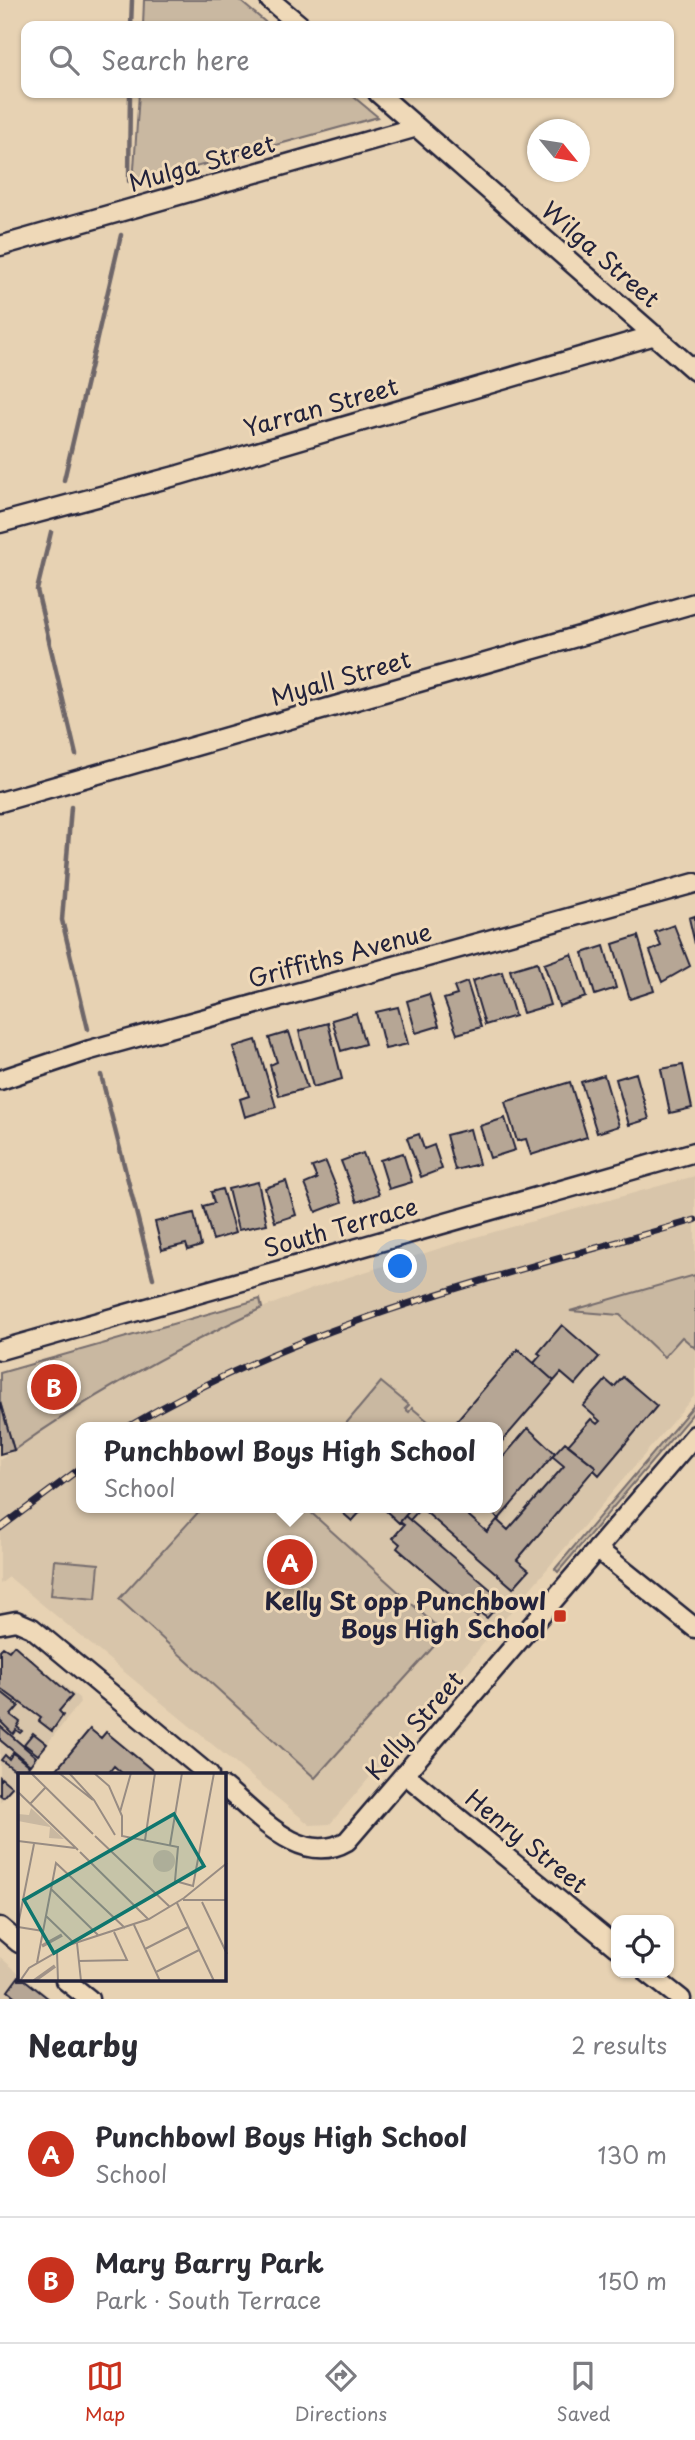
<!DOCTYPE html>
<meta charset="utf-8">
<style>
:root{--surface:#fff;--page:#f2f2f3;--text:#2b2b33;--muted:#7c7c81;--line:#e1e1e2;--accent:#c8321e}
body{margin:0;font-family:"Playpen Sans",sans-serif;background:var(--page);color:var(--text)}
.controls{position:absolute;right:21px;bottom:21px;display:grid;overflow:hidden;border-radius:14px;box-shadow:0 2px 5px #0004}
.controls button{width:63px;height:63px;display:grid;place-items:center;padding:0;border:0;border-bottom:2px solid var(--line);background:var(--surface);color:var(--text);font:35px sans-serif}
.compass{position:absolute;left:527px;top:119px;width:63px;height:63px;border-radius:50%;background:var(--surface);box-shadow:0 2px 5px #0004;rotate:120deg}
.you{position:absolute;left:401px;top:1267px;width:24px;height:24px;margin:-18px;border:5px solid #fff;border-radius:50%;background:#1a73e8;box-shadow:0 0 0 10px #1a73e833}
.badge{display:grid;place-items:center;width:46px;height:46px;border-radius:50%;background:var(--accent);color:#fff;font-size:23px;font-weight:700}
.pin{position:absolute;translate:-50% -50%;border:4px solid #fff;box-shadow:0 2px 7px #0006}
.popup{position:absolute;left:76px;top:1422px;width:427px;height:91px;box-sizing:border-box;display:grid;place-content:center;border-radius:14px;background:var(--surface);filter:drop-shadow(0 2px 5px #0005);font-size:23px;white-space:nowrap;color:var(--muted)}
.popup b{font-size:26px;color:var(--text)}
.popup::after{content:'';position:absolute;left:50%;top:100%;margin-left:-14px;border:14px solid transparent;border-top-color:var(--surface)}
.list{margin:0;padding:0;list-style:none}
h2{display:flex;justify-content:space-between;align-items:center;height:91px;margin:0;padding:0 28px;font-size:30px}
h2 small{font-size:23px;font-weight:400;color:var(--muted)}
.list li{display:grid;grid-template-columns:46px 1fr auto;gap:21px;align-items:center;box-sizing:border-box;height:126px;padding:0 28px;border-top:2px solid var(--line)}
.list b{display:block;font-size:26px;white-space:nowrap}
.list p{margin:0;font-size:23px;white-space:nowrap;color:var(--muted)}
.list em{font-size:23px;font-style:normal;color:var(--muted)}
.icon{flex:none;width:38px;height:38px;fill:none;stroke:currentColor;stroke-width:2;stroke-linecap:round;stroke-linejoin:round}
.map{position:relative;flex:none;width:695px;height:1999px;overflow:hidden}
.search{position:absolute;background:var(--surface);box-shadow:0 2px 5px #0004;left:21px;right:21px;top:21px;height:77px;display:flex;align-items:center;gap:18px;box-sizing:border-box;padding:0 24px;border-radius:14px;color:var(--muted);font-size:26px}
.sheet{height:343px;background:var(--surface)}
nav{display:flex;justify-content:space-around;align-items:center;box-sizing:border-box;height:98px;border-top:2px solid var(--line);background:var(--surface);font-size:19px;color:var(--muted)}
nav a{display:grid;justify-items:center;gap:4px}
nav .on{color:var(--accent)}
.map>svg:first-child{display:block}
.built{fill:#d8c5aa;fill-rule:evenodd}
.green{fill:#c9b8a1;stroke:#766d6e;stroke-width:2}
.lines{fill:none;stroke-linecap:round;stroke-linejoin:round}
.stream{stroke:#6e6669;stroke-width:4.5}
.building{fill:#b6a695;stroke:#22223b;stroke-width:2}
.minor-casing{stroke:#22223b;stroke-width:23}
.minor{stroke:#efd9b8;stroke-width:18}
.rail-casing{stroke:#22223b;stroke-width:7}
.rail{stroke:#efd9b8;stroke-width:4.5;stroke-dasharray:13;stroke-linecap:butt}
.poi-dot{fill:#c8321e;stroke:#efd9b8;stroke-width:2.5}
.labels{text-anchor:middle;stroke-width:6;stroke-linejoin:round;paint-order:stroke}
.street-label{font-size:24px;fill:#22223b;stroke:#efd9b8}
.poi-label{font-size:24px;font-weight:bold;fill:#22223b;stroke:#efd9b8;text-anchor:end}
.inset-river{fill:none;stroke:#a19388;stroke-width:3.5}
.inset-road{fill:none;stroke:#988c83;stroke-width:2}
.view{fill:#0f766e;fill-opacity:0.15;stroke:#0f766e;stroke-width:3.5}
.inset-edge{fill:none;stroke:#22223b;stroke-width:3.5}
</style>
<div class="map">
<svg width="695" height="1999" viewBox="0 0 695 1999">
<rect width="100%" height="100%" fill="#e7d2b3"/>
<filter id="ink" filterUnits="userSpaceOnUse"><feTurbulence type="fractalNoise" baseFrequency=".0143" numOctaves="2"/><feDisplacementMap in="SourceGraphic" scale="14" xChannelSelector="R" yChannelSelector="G"/><feConvolveMatrix kernelMatrix="1 2 1 2 8 2 1 2 1" color-interpolation-filters="sRGB"/></filter>
<g filter="url(#ink)">
<path class="built" d="M695,1176v99l-122,35 122,12v73l-365,429 -20,1 -301,-248 -9,7v-124l65,-47 75,-45 122,-60 58,-22 156,-49zM82,1427h416v81h-416z
M13,1644l66,54 1,5 -80,99v-150z
M0,1957l19,16v7h9l24,19h-52z"/>
<path class="green" d="M144,0h95l31,26h-127z
M139,93h210l29,24 -245,67z
M695,1275v73l-13,-11 -18,20 -44,-42 -50,-4z
M260,1299l2,9c-87,41 -170,86 -248,142l-14,-48v-29z
M381,1382l28,23 -4,4 4,3 3,-4 23,19h-92z
M695,1404v7l-137,161 -3,-3z
M202,1508h104l139,126 -130,144 -196,-179z
M54,1560l45,4 -3,35 -45,-4z"/>
<g class="lines">
<path class="stream" d="M131,26l1,-26
M129,181l1,-88
M64,480l57,-245
M51,532l-14,58 39,165
M71,807l-9,113 26,109
M101,1075l52,203"/>
</g>
<path class="building" d="M695,916v28l-6,-26z
M674,925l16,41 -28,16 -12,-31 11,-5 -6,-14z
M638,936l16,55 -24,8 -17,-55z
M604,946l12,42 -21,7 -12,-42z
M572,954l14,43 -27,9 -15,-42z
M537,962l13,43 -27,8 -13,-43z
M502,972l13,44 -30,9 -13,-44z
M467,982l14,45 -24,7 -13,-35 13,-4 -3,-8z
M429,994l10,32 -23,7 -9,-32z
M398,1007l10,37 -23,5 -9,-37z
M356,1013l9,31 -24,7 -9,-31z
M328,1023l14,56 -29,8 -14,-56z
M289,1032l18,56 -28,8 -9,-31 7,-3 -8,-24z
M256,1040l20,67 -31,10 -5,-18 9,-3 -16,-49z
M683,1065l9,43 -22,5 -9,-44z
M636,1073l13,46 -20,6 -13,-46z
M604,1075l15,51 -22,7 -16,-51z
M570,1082l17,55 -56,18 -5,-16 -9,2 -12,-39z
M505,1118l10,32 -25,8 -10,-32z
M470,1129l9,35 -24,6 -9,-35z
M419,1134l5,15 10,-4 8,24 -21,8 -14,-39z
M363,1153l16,41 -22,8 -16,-41z
M403,1153l9,29 -23,7 -9,-29z
M326,1162l16,40 -26,10 -11,-28 12,-5 -5,-12z
M286,1181l10,34 -21,7 -10,-34z
M258,1182l9,42 -29,6 -10,-41z
M222,1189l13,44 -22,7 -10,-34 11,-3 -3,-11z
M194,1213l7,33 -13,4 -2,-6 -24,6 -7,-28z
M562,1325l37,32 -24,28 -14,-12 -7,8 -20,-18 7,-8 -3,-2z
M518,1349l36,32 -56,65v-19h-47z
M623,1377l34,29 -58,69 -5,-5 2,-3 -28,-22 23,-26 6,5 3,-3 -17,-15 23,-26 8,7z
M0,1402l14,48 -14,4z
M528,1428l27,25 -56,66 -13,-11h12v-45z
M565,1442l31,25 -79,93 12,10 -16,18 -92,-80 -11,12 -5,-4 7,-8h48l27,24 10,-12 11,10 56,-64 -12,-10z
M337,1508h27l-12,13z
M387,1508h25l-13,15 -14,-13z
M405,1516l98,84 -16,18 -7,-5 -3,4 -80,-69 3,-4 -7,-6 11,-13 -4,-3z
M14,1645l58,51 -13,15 4,4 -11,16 -13,-10 2,-3 -41,-30v-38l3,-3 6,4z
M0,1691l19,15 -8,9 9,7 -3,5 5,4 -2,2 -4,-3 -3,4 -13,-13z
M0,1726l36,31 -6,8 -30,-25z
M90,1729l11,9 5,-6 52,43h-34l-10,-9 -7,9h-55z
M33,1733l14,11 -9,11 -14,-11z
M13,1753l16,13 -7,9 -21,-15 4,-5 4,4z
M0,1777l12,10 -9,10 -3,-2z
M19,1976v4h6l24,19h-31l-10,-8z"/>
<g class="lines">
<defs>
<path id="minor" d="M270,0l31,26
M378,93l317,278
M0,246l417,-119
M0,523l179,-48 476,-140
M0,802l695,-199
M0,1080l90,-30 605,-167
M0,1350l695,-198
M597,1549l98,79
M0,1624l16,-3 16,7 177,147
M406,1775l210,172
M224,1787c33,27 77,81 123,54l348,-406
M0,1927l19,16
M648,1973l33,26
M65,1980l24,19"/>
</defs>
<use href="#minor" class="minor-casing"/>
<use href="#minor" class="minor"/>
<defs>
<path id="rail" d="M128,1427c178,-106 369,-150 567,-207
M0,1528l82,-61"/>
</defs>
<use href="#rail" class="rail-casing"/>
<use href="#rail" class="rail"/>
</g>
</g>
<rect class="poi-dot" x="553" y="1609" width="14" height="14" rx="3.5"/>
<g class="labels">
<g class="street-label">
<text transform="translate(202 164) rotate(-16)" y="8">Mulga Street</text>
<text transform="translate(600 255) rotate(41)" y="8">Wilga Street</text>
<text transform="translate(321 408) rotate(-16)" y="8">Yarran Street</text>
<text transform="translate(341 679) rotate(-16)" y="8">Myall Street</text>
<text transform="translate(340 956) rotate(-15)" y="8">Griffiths Avenue</text>
<text transform="translate(341 1228) rotate(-16)" y="8">South Terrace</text>
<text transform="translate(415 1726) rotate(-49)" y="8">Kelly Street</text>
<text transform="translate(526 1842) rotate(39)" y="8">Henry Street</text>
</g>
<g class="poi-label">
<text x="546" y="1610">Kelly St opp Punchbowl<tspan x="546" dy="28">Boys High School</tspan></text>
</g>
</g>
<g transform="translate(18 1773)">
<rect width="208" height="208" fill="#e7d2b3"/>
<path d="M13,35l33,31 -15,-1 1,-11 -32,-6v-7l11,1zM135 88a11 11 0 1 1 22 0a11 11 0 1 1-22 0Z" fill="#c9b8a1"/>
<path class="inset-river" d="M24,173l20,-11M16,208l21,-15"/>
<path class="inset-road" d="M13,0l62,61M41,0l34,27M51,0l25,27 21,35M76,0l15,13 13,30v20l56,11 -3,34 18,5 21,-113M0,19l60,58M12,31l15,-16M102,39l11,-39M77,63l75,71M127,67l10,-67M0,68l57,7M152,72l12,-72M62,79l68,67M33,116l48,47M165,127h44M184,129l25,52M159,130l37,78M28,143l28,27M0,152l16,-81M116,152l26,56M0,154l25,4M59,170l4,38M127,176l43,-22M39,179l1,29M60,188l49,-1 -13,-28M19,190l19,-100 69,65M138,199l43,-22M2,208l9,-13 40,-23 80,-26 35,-21 43,-35"/>
<path class="view" d="M156,41l30,52 -150,87 -30,-53z"/>
<rect width="208" height="208" class="inset-edge"/>
</g>
</svg>
<div class="controls">
<button><svg class="icon" aria-label="locate" viewBox="0 0 24 24"><circle cx="12" cy="12" r="6"/><path d="M12 2v4M12 18v4M2 12h4M18 12h4"/></svg></button>
</div>
<svg class="compass" viewBox="-18 -18 36 36"><path d="M0-13l5 13h-10z" fill="#e53935"/><path d="M0 13l5-13h-10z" fill="#7c7c81"/></svg>
<div class="you"></div>
<div class="pin badge" style="left:290px;top:1562px">A</div>
<div class="popup"><b>Punchbowl Boys High School</b>School</div>
<div class="pin badge" style="left:54px;top:1387px">B</div>
<div class="search"><svg class="icon" aria-label="search" viewBox="0 0 24 24"><circle cx="10" cy="10" r="6"/><path d="M15 15l6 6"/></svg>Search here</div>
</div>
<section class="sheet">
<h2>Nearby<small>2 results</small></h2>
<ul class="list">
<li><span class="badge">A</span><div><b>Punchbowl Boys High School</b><p>School</p></div><em>130 m</em></li>
<li><span class="badge">B</span><div><b>Mary Barry Park</b><p>Park · South Terrace</p></div><em>150 m</em></li>
</ul>
</section>
<nav>
<a class="on"><svg class="icon" aria-label="map" viewBox="0 0 24 24"><path d="M3 6l6-2 6 2 6-2v14l-6 2-6-2-6 2zM9 4v14M15 6v14"/></svg>Map</a>
<a><svg class="icon" aria-label="directions" viewBox="0 0 24 24"><path d="M12 3l9 9-9 9-9-9zM9 14v-3h6M13 9l2 2-2 2"/></svg>Directions</a>
<a><svg class="icon" aria-label="saved" viewBox="0 0 24 24"><path d="M7 4h10v16l-5-4-5 4z"/></svg>Saved</a>
</nav>
